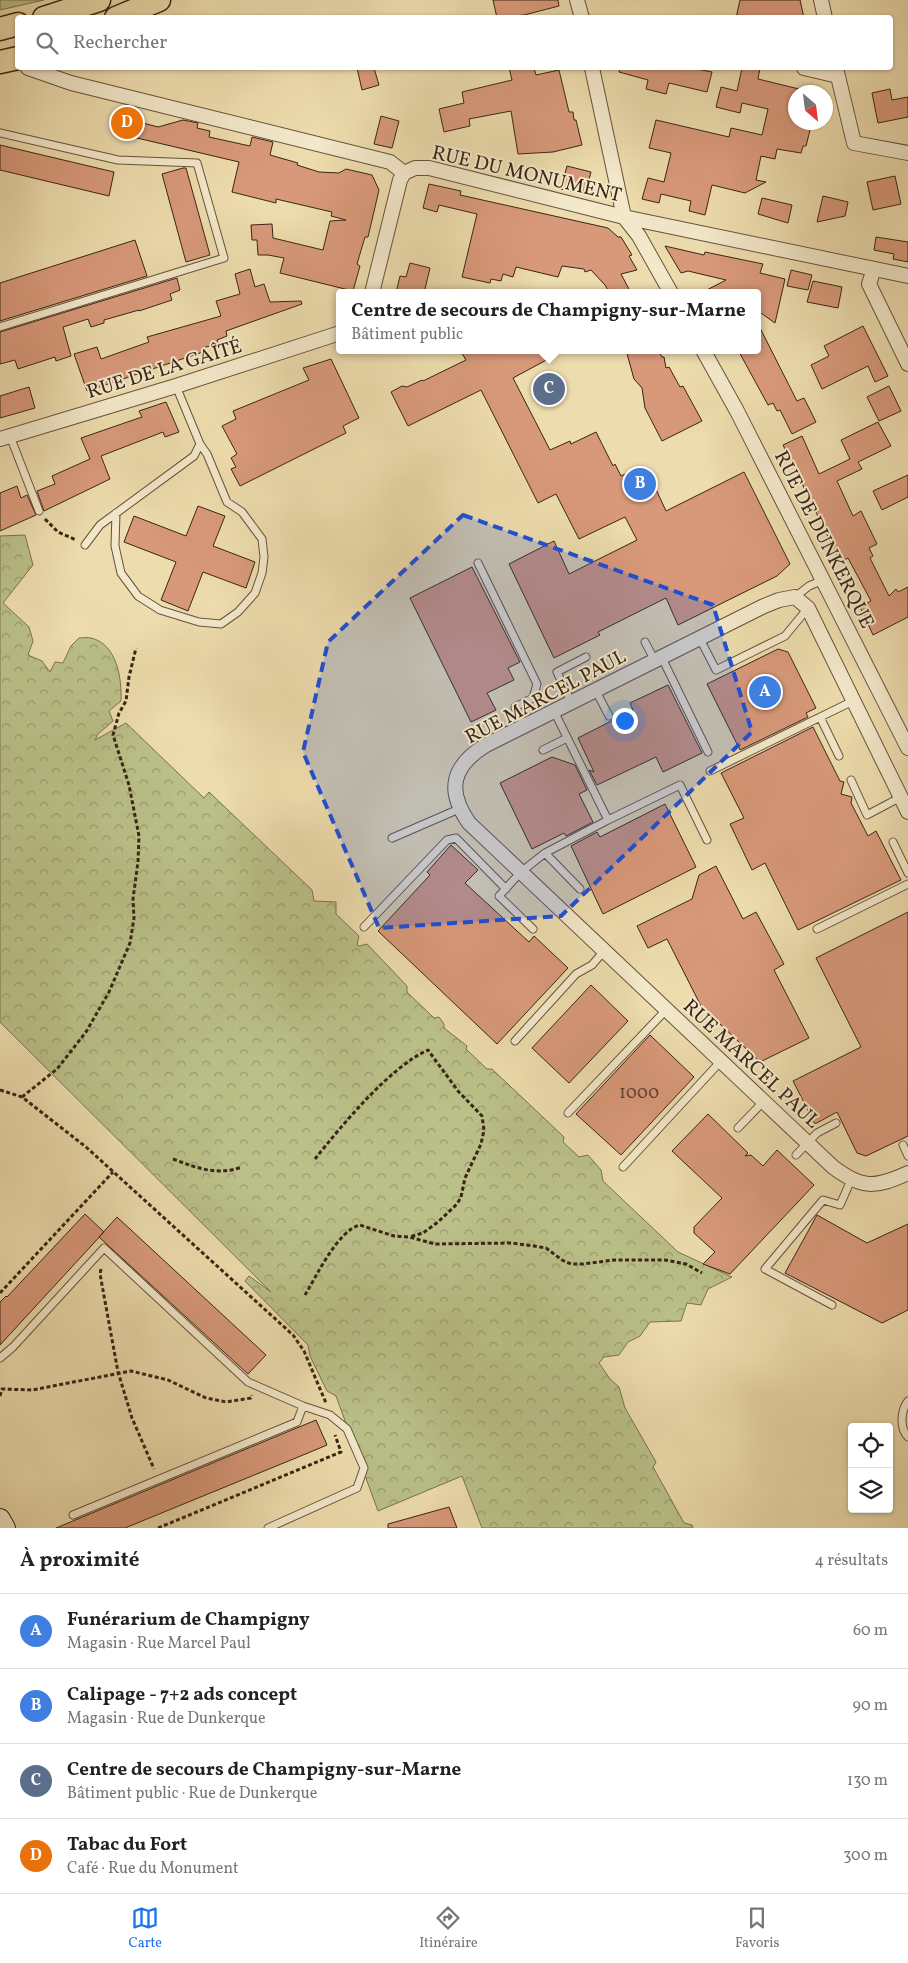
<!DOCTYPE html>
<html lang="fr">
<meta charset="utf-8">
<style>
:root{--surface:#fff;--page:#f2f2f2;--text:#222;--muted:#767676;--line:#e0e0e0;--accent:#1a73e8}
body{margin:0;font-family:Vollkorn,serif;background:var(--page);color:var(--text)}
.controls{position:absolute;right:15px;bottom:15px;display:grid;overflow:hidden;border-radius:5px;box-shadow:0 1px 4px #0004}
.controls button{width:45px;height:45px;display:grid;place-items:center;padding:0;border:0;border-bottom:1px solid var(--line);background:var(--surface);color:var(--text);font:25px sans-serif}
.compass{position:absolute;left:788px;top:85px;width:45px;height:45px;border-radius:50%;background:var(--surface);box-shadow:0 1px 4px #0004;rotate:152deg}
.you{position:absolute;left:624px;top:720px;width:18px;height:18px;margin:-12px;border:4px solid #fff;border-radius:50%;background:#1a73e8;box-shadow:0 0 0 8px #1a73e833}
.badge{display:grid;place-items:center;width:32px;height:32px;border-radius:50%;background:var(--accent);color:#fff;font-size:16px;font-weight:700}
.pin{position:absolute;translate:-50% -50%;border:2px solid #fff;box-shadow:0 1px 5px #0006}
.popup{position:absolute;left:336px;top:289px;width:425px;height:65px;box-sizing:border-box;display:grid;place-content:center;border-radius:5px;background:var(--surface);filter:drop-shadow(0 1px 4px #0005);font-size:16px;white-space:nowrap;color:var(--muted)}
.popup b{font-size:19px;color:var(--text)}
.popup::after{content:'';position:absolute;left:50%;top:100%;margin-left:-10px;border:10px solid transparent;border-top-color:var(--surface)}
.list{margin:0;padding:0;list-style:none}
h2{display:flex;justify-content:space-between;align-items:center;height:65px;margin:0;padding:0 20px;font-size:21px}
h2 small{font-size:16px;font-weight:400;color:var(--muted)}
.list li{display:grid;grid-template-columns:32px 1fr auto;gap:15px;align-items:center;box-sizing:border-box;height:75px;padding:0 20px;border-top:1px solid var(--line)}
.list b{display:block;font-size:19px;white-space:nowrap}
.list p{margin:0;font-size:16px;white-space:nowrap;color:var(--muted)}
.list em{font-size:16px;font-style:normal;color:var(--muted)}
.icon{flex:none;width:28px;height:28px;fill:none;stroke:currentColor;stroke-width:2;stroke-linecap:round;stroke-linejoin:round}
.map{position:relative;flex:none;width:908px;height:1528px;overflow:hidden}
.search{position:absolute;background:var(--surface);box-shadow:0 1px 4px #0004;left:15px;right:15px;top:15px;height:55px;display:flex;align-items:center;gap:12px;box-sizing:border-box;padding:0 18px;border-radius:5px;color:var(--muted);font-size:19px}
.sheet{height:365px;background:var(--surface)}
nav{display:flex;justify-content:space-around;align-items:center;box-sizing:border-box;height:70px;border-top:1px solid var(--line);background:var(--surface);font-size:14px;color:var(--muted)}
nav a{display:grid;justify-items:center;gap:2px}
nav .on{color:var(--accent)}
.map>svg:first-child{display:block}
.green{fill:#bac088;stroke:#7a724f}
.forest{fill:url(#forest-crowns);stroke:#7a724f}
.building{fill:#d8997a;stroke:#392416}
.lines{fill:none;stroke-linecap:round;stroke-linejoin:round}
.service-casing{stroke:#66523c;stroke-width:9}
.minor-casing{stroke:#66523c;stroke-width:16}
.secondary-casing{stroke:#392416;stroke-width:22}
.primary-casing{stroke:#392416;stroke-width:25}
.path{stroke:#392416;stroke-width:3;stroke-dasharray:4 2.5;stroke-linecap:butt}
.service{stroke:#f3e8ca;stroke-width:7}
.minor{stroke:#f3e8ca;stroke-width:14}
.secondary{stroke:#f3e8ca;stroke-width:20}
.primary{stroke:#eddcad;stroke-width:22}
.marked{fill:#1d4ed8;fill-opacity:0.2;stroke:#1d4ed8;stroke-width:4;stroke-dasharray:10 6;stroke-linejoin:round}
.labels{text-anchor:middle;stroke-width:4;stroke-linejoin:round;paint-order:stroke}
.number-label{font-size:18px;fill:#61412f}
.street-label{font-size:20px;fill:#392416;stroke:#f3e8ca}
</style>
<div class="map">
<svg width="908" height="1528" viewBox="0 0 908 1528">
<defs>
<pattern id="forest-crowns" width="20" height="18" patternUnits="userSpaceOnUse" patternTransform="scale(1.25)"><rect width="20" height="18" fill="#bac088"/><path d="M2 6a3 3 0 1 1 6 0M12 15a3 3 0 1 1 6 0" fill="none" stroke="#989c6e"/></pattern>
</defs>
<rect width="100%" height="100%" fill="#eddcad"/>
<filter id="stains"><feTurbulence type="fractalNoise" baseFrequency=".004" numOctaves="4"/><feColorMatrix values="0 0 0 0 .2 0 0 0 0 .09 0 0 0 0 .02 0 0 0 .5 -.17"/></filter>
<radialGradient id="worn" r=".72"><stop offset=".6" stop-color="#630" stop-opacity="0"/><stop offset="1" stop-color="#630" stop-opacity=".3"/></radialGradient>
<path class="green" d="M0,0h44l-44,10z"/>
<path class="forest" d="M25,535l8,30 -30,38 26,24 4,14 -5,14 14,6 8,11 5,-10 8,1 8,-17 8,-8c3,0 9,-1 12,0 26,6 31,41 30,63l-12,10 4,10 -15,13 -3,6 31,-17 78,75 5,-6 103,98 2,11 22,1v12l23,22 -2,9 2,1 8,-2 40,42v6l27,26 5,-1 5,7v4l23,18 -1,3 21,20h5l72,68 -1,5 16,15 9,-2 13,15 2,11 75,71 54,25 -24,12 -7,16 -14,-2 -6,18 -31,1 -10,14 -12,6 -9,13 -15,2 -5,6 11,16 9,8 6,21 31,54 -3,5 31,56 8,2 1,3h-211l-20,-52 -84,35 -42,-115 -9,-5 -17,-35 -2,-11 -63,-64 4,-5 22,16 -271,-270v-486z"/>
<path class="building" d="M493,0h65l1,6 -35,9 -27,3z
M740,0h60l4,18h-68z
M357,68h17l5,17 -17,5z
M509,68h25l2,7 23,-5 10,42h4l1,8h2l6,25 -29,7 -35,2 -7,-43 -42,8 1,7 -26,6 -5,-23 25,-6 -2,-11 50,-12z
M620,68h72l20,4 -5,20 -38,-9 -3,11 -20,-5 2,-9 -29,-8z
M742,68h18l-2,11 41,10 -1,3h-2l-3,25h3v5h16l-6,24h-3l-2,7 -24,-4 -2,10 -14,-3 -5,24 10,2 -21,11 -33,-8 -7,30 -16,-4 2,-10 -30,-7 -2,9 -17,-4 6,-21 16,4 7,-29 -22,-5 7,-28 73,17 2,-9 31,7 6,-26 -26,-6 -2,10 -24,-6 5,-20 16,4z
M890,89l2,11 16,-3v20l-30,6 -6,-30z
M381,116l18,5 -7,27 -18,-4z
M124,118l34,9 25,-7 15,3 -1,5 13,3 -1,6 41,9 2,-9 21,5 -3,13 28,8 -1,2 22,7 20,1 7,-4 26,6 7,15 -11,47h-3l-8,27 3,2 -7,25 -73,-18 4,-15 -16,-3h-10l-1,-15h-5l-1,-15 21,-1 1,14 50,12 7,-29 16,-1 -15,-4 1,-4 -56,-13v4l-44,-11 7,-30 -119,-28z
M0,145l114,27 -5,24 -109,-26z
M567,166l24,6 -5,19 -10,-2 -1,3 -14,-3z
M183,168h3l24,87 -24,7 -24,-88z
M895,176l6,28 -28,6 -6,-28z
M429,184l32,7 -1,4 148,33 10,9h3l11,18 -3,1 8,14 -16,4 10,19h-14l-2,-4 -6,3 -4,-7 -14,-15 -6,2 -1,-3 -22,-3 -4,11 -42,-10 -3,10 -10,-3 -2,7 -10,-2 -1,4 -28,-6 15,-63 -38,-9 -2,7 -14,-4z
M823,196l25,6 -3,14 -28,6z
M762,198l30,7 -4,18 -30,-9z
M876,237l32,5v20l-15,-3 1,-5 -20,-4z
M135,240l12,36 -147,45v-38z
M665,246l39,9 1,-3 58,12 -3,9 25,6 -10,44 -17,-12v-18h-57l25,-13 -38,-9 -7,2z
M410,263l20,5 -6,25h-28l4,-17 6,1z
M250,269l5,18 9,-3 6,18 31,-1 1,3 -76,27 1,5 -10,4 1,4 -16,4 1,4 -116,39 -13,-37 23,-7 4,12 48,-17 -2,-5 74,-21 -5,-15 24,-7 -5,-20z
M791,270l21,5 -4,15 -21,-4z
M177,278l3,12 -10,4 2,6 -33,11v-1l-35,10v3l-13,4 -3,-8 -25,8 8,29 -15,5 -1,-4 -37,12 -3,-9 -15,4v-32z
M813,281l29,6 -4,21 -31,-6z
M758,324l39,77 7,-3 12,24 -24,12 -12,-24 -3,1 -4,-8 -5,2 -30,-55h20z
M863,326l25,50 -13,6 -7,-16 -46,23 -11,-24 18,-9 -5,-10z
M460,350h105l-52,28 37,72 20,-9 1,3 25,-12 17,34 2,-2 6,12 17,-8 9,2 19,41 78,-39 46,92 -13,12 -99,49 -12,-27 -68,34 2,3 -46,23 -45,-94 45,-23 15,33 68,-34 -12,-23 -46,22 -23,-45 -18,9 -57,-113 -73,36 -17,-34 11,-6 5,1 15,-7 1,1 43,-21z
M626,350h32l4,7h2l2,11 3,-1 11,20 3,-1 19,35 -40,20 -17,-33 -3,-20 -8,-9z
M331,359l28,59 -16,8 3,7 -106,53 -9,-17 5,-2 -5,-9 6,-4 -15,-28 14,-7 -3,-8 76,-31 -6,-12z
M889,386l12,25 -22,10 -12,-24z
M29,387l6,21 -35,10v-22z
M166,402l13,30 -14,5 -2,-5 -62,24 9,23 -66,32 -7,-20 18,-7 -3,-8 38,-17 -9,-21 61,-21 -3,-6z
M878,422l13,24 -33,16 4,7 -25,12 16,35 8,-5 16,33 -8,4 4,8 -3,2 19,38 7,-7 2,3 10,-5v30l-35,18 -13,-28 11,-6 -23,-43 -6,3 -5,-6 -54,-110 19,-9 17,38 31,-15 -9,-19z
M908,475v22l-26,13 -9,-19z
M17,486l4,12 6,-3 9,20 -36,16v-38z
M198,506l27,10 -12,30 42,16 -9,26 -43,-16 -15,39 -27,-11 15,-38 -52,-20 10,-26 52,20z
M472,567l48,95 -12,6 6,12 -27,13 9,17 -25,12 -61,-124z
M778,649l10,3 28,56 -10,5 2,4 -68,33 -33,-66z
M668,685l34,68 -39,19 -7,-15 -59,28 -8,-15 5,2 -16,-34 55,-28 -3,-7z
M813,727l27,54 4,1 -3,12 11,3 -1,6 17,33 8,-5 25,49 -103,50 -33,-67 -13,7 -22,-46 14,-6 -23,-45z
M552,757l23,8 12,25 -8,4 14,28 -27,14 -2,-3 -32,16 -32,-66z
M665,804l31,63 -93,47 -32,-68 26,-14 3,5z
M451,845l27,25 -13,13 64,59 5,-6 34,32 -71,76 -119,-113 52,-56 -3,-3z
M716,866l27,53 13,-7 28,52 -10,6 35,68 -49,24 -59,-56 -34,-67 -19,9 -11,-22 55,-27 7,-24z
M908,912v224l-42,20 -9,-3 -20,-41 -22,12 -22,-43 68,-34 -45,-89z
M591,985l37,36 -59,62 -37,-35z
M650,1035l44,42 -73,78 -45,-41z
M708,1114l40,39 -3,3 6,-1 12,11 14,-16 37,35 -84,89 -27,-10 12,-12 -21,-19v-6l28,-29 -50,-47z
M85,1214l19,18 -104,113v-43l6,-6 1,1z
M817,1215l50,28 41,-19v86l-26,13 -97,-50z
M117,1217l149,138 -18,19 -149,-137z
M316,1420l11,25 -19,8 -183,75h-69z
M449,1507l8,21h-69v-4z"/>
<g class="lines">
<defs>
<path id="service" d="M0,133l118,27 79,3 27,95 -224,69
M10,436l29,75
M116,513l-1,33 6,27 17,23 22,14 39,12 22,2 17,-12 17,-19 7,-20 2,-16 -2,-18 -20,-27 -15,-10 -20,-48 -7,-10
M85,545l15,-20 94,-69 6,-12 -24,-58
M478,563l59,121 -4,14 -18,9 9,19
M795,597l14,-11 14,-6
M700,639l16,31 69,-34 23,-28
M645,642l10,19
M662,658l46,94
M596,691l13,25
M571,702l-14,-30 29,-15
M554,711l54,109 72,-35 27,55
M820,717l19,39
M543,750l24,-12
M710,771l143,-70
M851,780l16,35 34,-18
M392,838l67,-29
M893,842l15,31
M545,853l35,36
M364,927l83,-87 9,-2 50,51
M533,929l-34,-33 22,-24 24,-19 63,-33
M817,929l91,-45
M515,1041l61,-67 16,-9 12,-14
M568,1113l99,-104
M738,1128l26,-27
M903,1145l5,11
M796,1155l21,-22 19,-10
M623,1167l98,-106
M832,1305l-67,-36 58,-69 17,5 11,-25
M0,1358l13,-11 91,-99 144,134 55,24 27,9 17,14 17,39 -7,20 -89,40
M908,1401c-7,9 -9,27 0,36
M73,1515l224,-93 6,-16"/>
<path id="minor" d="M577,0l5,18
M821,0l4,18
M28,68l43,15 319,79 14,11
M592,68l32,149 15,19 32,57
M804,68l34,8
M836,68l18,75 54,10
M404,173l11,-5h14l195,49 284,59
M874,269l-5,15 39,80
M372,293l28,-113 4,-7
M703,350l34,61 171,337
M0,439l176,-53 164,-53
M908,812l-100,-204 -13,-11 -16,3 -15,6 -278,139c-34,21 -40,45 -17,78l364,344c29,22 42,21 75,6"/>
<path id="secondary" d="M0,1519l5,9"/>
<path id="primary" d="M44,18l55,-18
M116,18l43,-18
M0,29l18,-5
M0,62l18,-4"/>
</defs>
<use href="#service" class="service-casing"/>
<use href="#minor" class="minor-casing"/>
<use href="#secondary" class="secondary-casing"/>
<use href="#primary" class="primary-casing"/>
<path class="path" d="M45,519l13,13 18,8
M0,1090l22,7 64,50 207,188 11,16 22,52
M22,1097l35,-28 29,-37 23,-40 21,-49 4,-25 -1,-19 5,-37 1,-26 -10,-51 -16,-50 6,-22 7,-12 3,-24 7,-29
M173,1159c24,9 44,17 69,8
M315,1159c27,-34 75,-92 113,-109l30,41 24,25 2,14 -3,14 -16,34 -4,19 -4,7 -19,18 -15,11 -14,4
M101,1269l-1,5 18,98 14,46 22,51
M0,1293l113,-121
M305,1295c11,-18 33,-65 55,-70l34,11 15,1 26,7 76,-1 23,3 12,2 16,12 9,4h12l31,-4h51l21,4 16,9
M0,1396l2,-7 30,1 99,-19 37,9 38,18 20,4 25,-4 1,-3
M158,1528l183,-76 -6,-17"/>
<use href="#service" class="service"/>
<use href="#minor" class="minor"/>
<use href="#secondary" class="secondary"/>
<use href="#primary" class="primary"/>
</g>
<path class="marked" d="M463,515l250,90 39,127 -191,184 -182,12 -76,-176 25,-110z"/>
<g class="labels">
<g class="number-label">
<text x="639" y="1098">1000</text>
</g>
<g class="street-label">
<text transform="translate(527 173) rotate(13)" y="7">RUE DU MONUMENT</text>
<text transform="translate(164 368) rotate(-17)" y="7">RUE DE LA GAÎTÉ</text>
<text transform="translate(825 539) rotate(63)" y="7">RUE DE DUNKERQUE</text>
<text transform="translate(545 696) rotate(-28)" y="7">RUE MARCEL PAUL</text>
<text transform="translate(752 1063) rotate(43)" y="7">RUE MARCEL PAUL</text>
</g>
</g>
<rect width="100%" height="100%" filter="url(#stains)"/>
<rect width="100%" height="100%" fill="url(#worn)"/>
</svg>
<div class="controls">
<button><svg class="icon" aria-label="locate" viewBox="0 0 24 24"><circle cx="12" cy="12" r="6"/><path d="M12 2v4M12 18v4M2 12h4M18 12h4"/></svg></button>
<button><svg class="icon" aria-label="layers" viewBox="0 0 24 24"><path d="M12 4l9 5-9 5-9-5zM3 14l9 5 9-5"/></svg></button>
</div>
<svg class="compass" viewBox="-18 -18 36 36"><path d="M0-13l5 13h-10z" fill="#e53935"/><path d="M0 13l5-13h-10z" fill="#767676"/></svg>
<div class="you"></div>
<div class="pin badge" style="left:765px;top:692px;background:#3f7fe0">A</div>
<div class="pin badge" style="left:640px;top:484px;background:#3f7fe0">B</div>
<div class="pin badge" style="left:549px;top:389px;background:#5c6f8a">C</div>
<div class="popup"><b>Centre de secours de Champigny-sur-Marne</b>Bâtiment public</div>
<div class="pin badge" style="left:127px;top:123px;background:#e8710a">D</div>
<div class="search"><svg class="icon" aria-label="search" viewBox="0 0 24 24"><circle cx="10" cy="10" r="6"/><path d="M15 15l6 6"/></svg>Rechercher</div>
</div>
<section class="sheet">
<h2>À proximité<small>4 résultats</small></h2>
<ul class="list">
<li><span class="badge" style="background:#3f7fe0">A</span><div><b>Funérarium de Champigny</b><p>Magasin · Rue Marcel Paul</p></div><em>60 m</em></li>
<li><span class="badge" style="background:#3f7fe0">B</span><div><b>Calipage - 7+2 ads concept</b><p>Magasin · Rue de Dunkerque</p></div><em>90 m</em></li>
<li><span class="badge" style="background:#5c6f8a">C</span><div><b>Centre de secours de Champigny-sur-Marne</b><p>Bâtiment public · Rue de Dunkerque</p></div><em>130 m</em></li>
<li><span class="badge" style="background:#e8710a">D</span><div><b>Tabac du Fort</b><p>Café · Rue du Monument</p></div><em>300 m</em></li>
</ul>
</section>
<nav>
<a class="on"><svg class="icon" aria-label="map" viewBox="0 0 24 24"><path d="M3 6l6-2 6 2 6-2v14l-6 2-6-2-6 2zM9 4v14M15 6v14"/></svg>Carte</a>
<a><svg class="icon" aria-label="directions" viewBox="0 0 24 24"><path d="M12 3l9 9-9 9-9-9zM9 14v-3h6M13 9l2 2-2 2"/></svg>Itinéraire</a>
<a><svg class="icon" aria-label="saved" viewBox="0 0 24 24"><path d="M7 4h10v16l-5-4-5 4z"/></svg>Favoris</a>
</nav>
